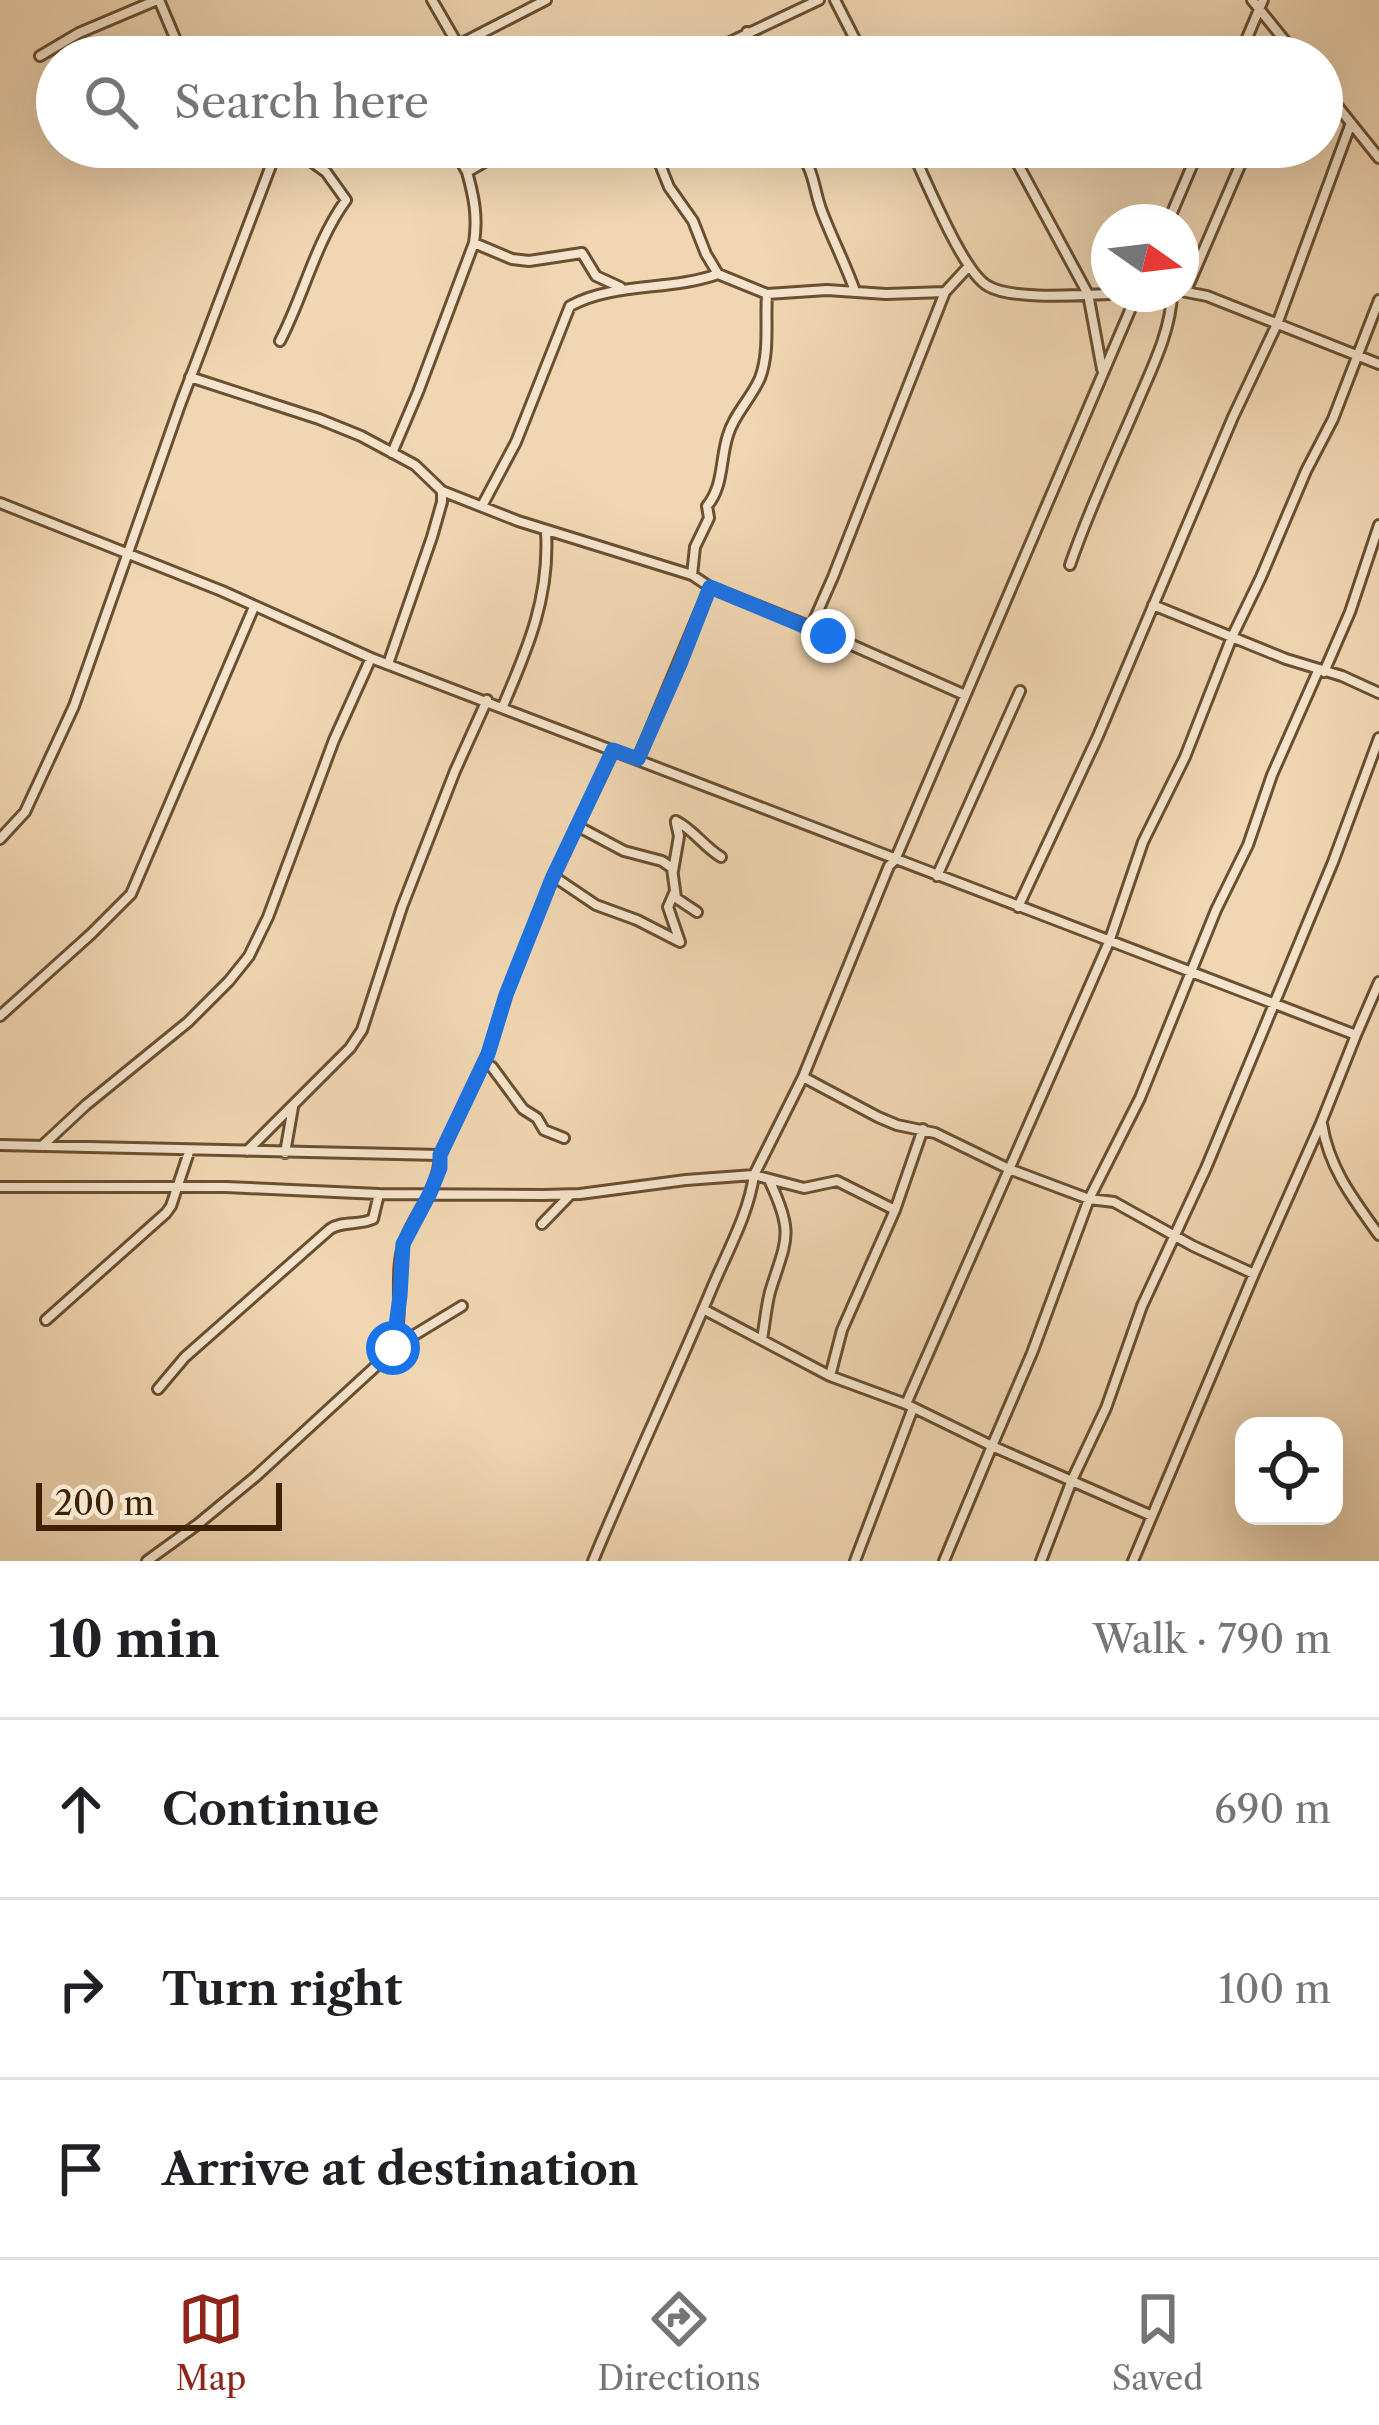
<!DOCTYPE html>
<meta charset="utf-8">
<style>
:root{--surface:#fff;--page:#f6f6f6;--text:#202124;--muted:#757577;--line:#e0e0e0;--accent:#8f2418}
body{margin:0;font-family:"Libre Caslon Text",serif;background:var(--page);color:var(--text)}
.controls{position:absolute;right:36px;bottom:36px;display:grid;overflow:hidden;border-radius:24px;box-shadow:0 12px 48px #0002}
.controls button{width:108px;height:108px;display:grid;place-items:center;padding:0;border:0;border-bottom:3px solid var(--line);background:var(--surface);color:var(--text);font:60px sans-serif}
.compass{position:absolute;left:1091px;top:204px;width:108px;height:108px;border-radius:50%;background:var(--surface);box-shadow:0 12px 48px #0002;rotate:104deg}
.scale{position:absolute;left:36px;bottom:30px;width:246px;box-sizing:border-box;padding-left:12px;border:6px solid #3d2204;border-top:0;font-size:33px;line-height:42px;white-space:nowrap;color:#3d2204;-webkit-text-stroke:9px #f5e4cd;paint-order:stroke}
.stop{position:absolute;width:36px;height:36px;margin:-27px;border:9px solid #1a73e8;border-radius:50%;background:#fff}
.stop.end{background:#1a73e8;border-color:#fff;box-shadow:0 3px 12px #0008}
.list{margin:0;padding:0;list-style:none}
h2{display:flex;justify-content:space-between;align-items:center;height:156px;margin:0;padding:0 48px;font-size:51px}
h2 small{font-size:39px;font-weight:400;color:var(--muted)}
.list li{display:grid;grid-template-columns:78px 1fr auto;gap:36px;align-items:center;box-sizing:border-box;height:180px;padding:0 48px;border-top:3px solid var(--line)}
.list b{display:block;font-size:45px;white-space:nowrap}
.list em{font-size:39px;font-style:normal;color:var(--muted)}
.icon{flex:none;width:66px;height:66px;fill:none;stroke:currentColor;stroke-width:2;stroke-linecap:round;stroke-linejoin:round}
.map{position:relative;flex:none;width:1379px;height:1561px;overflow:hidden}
.search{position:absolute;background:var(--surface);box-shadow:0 12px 48px #0002;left:36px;right:36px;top:36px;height:132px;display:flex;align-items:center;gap:30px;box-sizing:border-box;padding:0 42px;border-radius:66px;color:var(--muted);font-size:45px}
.sheet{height:696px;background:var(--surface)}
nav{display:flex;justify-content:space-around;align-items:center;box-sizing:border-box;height:168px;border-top:3px solid var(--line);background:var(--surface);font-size:33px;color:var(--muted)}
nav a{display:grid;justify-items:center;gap:6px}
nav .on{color:var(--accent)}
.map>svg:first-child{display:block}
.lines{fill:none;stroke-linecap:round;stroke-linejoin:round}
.minor-casing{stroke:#6a4f30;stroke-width:14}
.minor{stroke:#f5e4cd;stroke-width:8}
.route{stroke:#1a73e8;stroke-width:15}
</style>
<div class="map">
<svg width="1379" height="1561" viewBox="0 0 1379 1561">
<rect width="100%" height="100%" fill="#f0d6b2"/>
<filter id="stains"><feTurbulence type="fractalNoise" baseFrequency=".00167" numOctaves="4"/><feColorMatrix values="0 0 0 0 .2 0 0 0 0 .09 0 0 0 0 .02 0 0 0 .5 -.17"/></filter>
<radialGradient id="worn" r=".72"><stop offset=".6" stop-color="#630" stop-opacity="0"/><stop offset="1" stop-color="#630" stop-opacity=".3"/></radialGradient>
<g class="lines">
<defs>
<path id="minor" d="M159,0l24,57
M432,0l26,45
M835,0l29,57
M1252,0l46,57
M747,32l8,25
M40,56l39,-23 78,-33
M435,57l111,-57
M698,57l121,-57
M1239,57l24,-57
M1322,87l57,71
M453,147l14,25 44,-25
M653,147l16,40 24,34 13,33 12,20 49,20 60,-4 59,4 59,-2
M794,147c21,21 18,36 27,62 10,27 24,54 34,82
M910,147c15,30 52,125 78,139 23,14 92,9 121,8
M1014,157l74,137 14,75
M1168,222l32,-75
M474,243l38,16 17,2 53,-8 14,23 24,11
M1181,291l26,5 172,68
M1186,291l62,-144
M280,341c24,-46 35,-98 66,-141l-20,-28 -29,-21v-4
M190,377l129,42 42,17 54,29 27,26 76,30 174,54 18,12 101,40
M392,453l26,-61 56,-149c4,-26 0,-46 -7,-71
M0,503l222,88 149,67 985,377 -35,88 -67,151 -61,-28 -79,-44 -25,-3 -80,-30 -74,-36 -38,-8 -19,-8 -75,-40
M482,506l34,-64 54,-136c43,-24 101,-15 148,-32
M1070,565c19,-56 45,-110 68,-164 14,-33 33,-71 34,-107
M692,575l3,-28 14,-29 -2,-12c17,-20 13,-47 21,-71 6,-21 23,-36 32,-57 10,-27 5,-56 7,-84
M1153,605l133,54 56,17 37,17
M388,664l44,-127 10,-35v-11
M1324,672l26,-60 29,-87
M965,695l-154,-68 22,-50 112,-285 24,-26
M503,706c25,-58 47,-110 43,-174
M638,759l72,-172
M676,821c18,9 28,26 45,36
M577,826l47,25 38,10 10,7 4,30 21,14
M0,839l25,-27 49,-106 106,-301 98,-258
M673,871l6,-35 -3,-13
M553,876l43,29 41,15 41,21
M937,876l83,-185
M675,891l-7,16 12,35
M1018,907l80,-171 135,-319 44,-93 74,-201
M0,1016l91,-82 40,-40 123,-287
M1356,1035l23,-53
M484,1062l8,5 31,42 14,9 7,12 20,8
M1322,1124c7,44 31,75 57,111
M0,1145l440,10 48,-101 18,-59 46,-116 61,-128
M42,1146l44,-41 102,-83 41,-41 20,-25 19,-39 66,-177 37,-82
M247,1151l103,-103 12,-18 40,-123 53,-136 32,-71
M285,1153l8,-46
M0,1187h226l153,7 164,1 37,-1 106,-14 68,-5 50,13 33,-7 58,29
M542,1224l28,-29
M703,1309l127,67 12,-46 53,-120 28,-81
M46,1320l120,-107 5,-7 18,-54
M762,1339c3,-16 4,-32 8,-47 16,-52 25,-57 0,-110
M393,1348l69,-42
M830,1376l76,28 86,42 -48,115
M158,1389l27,-32 145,-128c14,-9 28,-3 43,-10l6,-25
M906,1404l203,-462 34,-100 42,-85 47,-120 29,-60 45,-106 27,-52 46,-119
M1152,1516l-160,-70 40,-93 57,-154 51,-101 76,-188 32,-65 24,-70 46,-104
M147,1561l51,-37 57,-47 133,-122c20,-33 4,-78 16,-112 10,-30 35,-53 36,-88
M593,1561c38,-92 81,-182 119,-273 15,-36 37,-75 42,-113l49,-98 86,-211 6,-6 242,-566
M855,1561l58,-153
M1041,1561l31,-81 34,-72 36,-102 64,-138 127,-306 46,-124
M1133,1561l121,-287"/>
</defs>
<use href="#minor" class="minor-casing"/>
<use href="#minor" class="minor"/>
</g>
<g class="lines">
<path class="route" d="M393,1348l7,-52 3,-52 27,-51 10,-25v-13l48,-101 18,-59 46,-116 61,-129 25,9 42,-95 30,-77 118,49"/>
</g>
<rect width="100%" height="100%" filter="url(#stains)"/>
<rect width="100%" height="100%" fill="url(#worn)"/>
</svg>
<div class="controls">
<button><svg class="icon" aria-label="locate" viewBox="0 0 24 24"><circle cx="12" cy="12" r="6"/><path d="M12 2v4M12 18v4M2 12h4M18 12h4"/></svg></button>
</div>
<svg class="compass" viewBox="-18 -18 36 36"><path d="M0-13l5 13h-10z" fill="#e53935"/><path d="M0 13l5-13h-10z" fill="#757577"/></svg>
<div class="scale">200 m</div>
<div class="stop" style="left:393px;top:1348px"></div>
<div class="stop end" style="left:828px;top:636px"></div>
<div class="search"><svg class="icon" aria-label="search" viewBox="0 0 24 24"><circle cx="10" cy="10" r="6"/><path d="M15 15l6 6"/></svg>Search here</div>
</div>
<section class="sheet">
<h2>10 min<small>Walk · 790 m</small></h2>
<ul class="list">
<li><svg class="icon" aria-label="ahead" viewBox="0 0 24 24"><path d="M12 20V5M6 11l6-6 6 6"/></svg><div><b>Continue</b></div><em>690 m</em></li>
<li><svg class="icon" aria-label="right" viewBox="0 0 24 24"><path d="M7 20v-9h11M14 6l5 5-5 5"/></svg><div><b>Turn right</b></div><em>100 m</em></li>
<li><svg class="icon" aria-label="arrive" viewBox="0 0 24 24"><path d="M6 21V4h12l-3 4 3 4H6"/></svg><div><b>Arrive at destination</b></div></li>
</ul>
</section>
<nav>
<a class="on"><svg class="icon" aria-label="map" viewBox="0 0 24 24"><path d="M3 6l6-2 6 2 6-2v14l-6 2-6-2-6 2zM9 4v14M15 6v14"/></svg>Map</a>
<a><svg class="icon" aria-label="directions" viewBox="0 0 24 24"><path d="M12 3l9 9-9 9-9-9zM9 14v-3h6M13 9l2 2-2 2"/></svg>Directions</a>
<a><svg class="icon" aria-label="saved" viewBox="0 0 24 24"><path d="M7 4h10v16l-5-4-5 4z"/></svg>Saved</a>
</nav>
